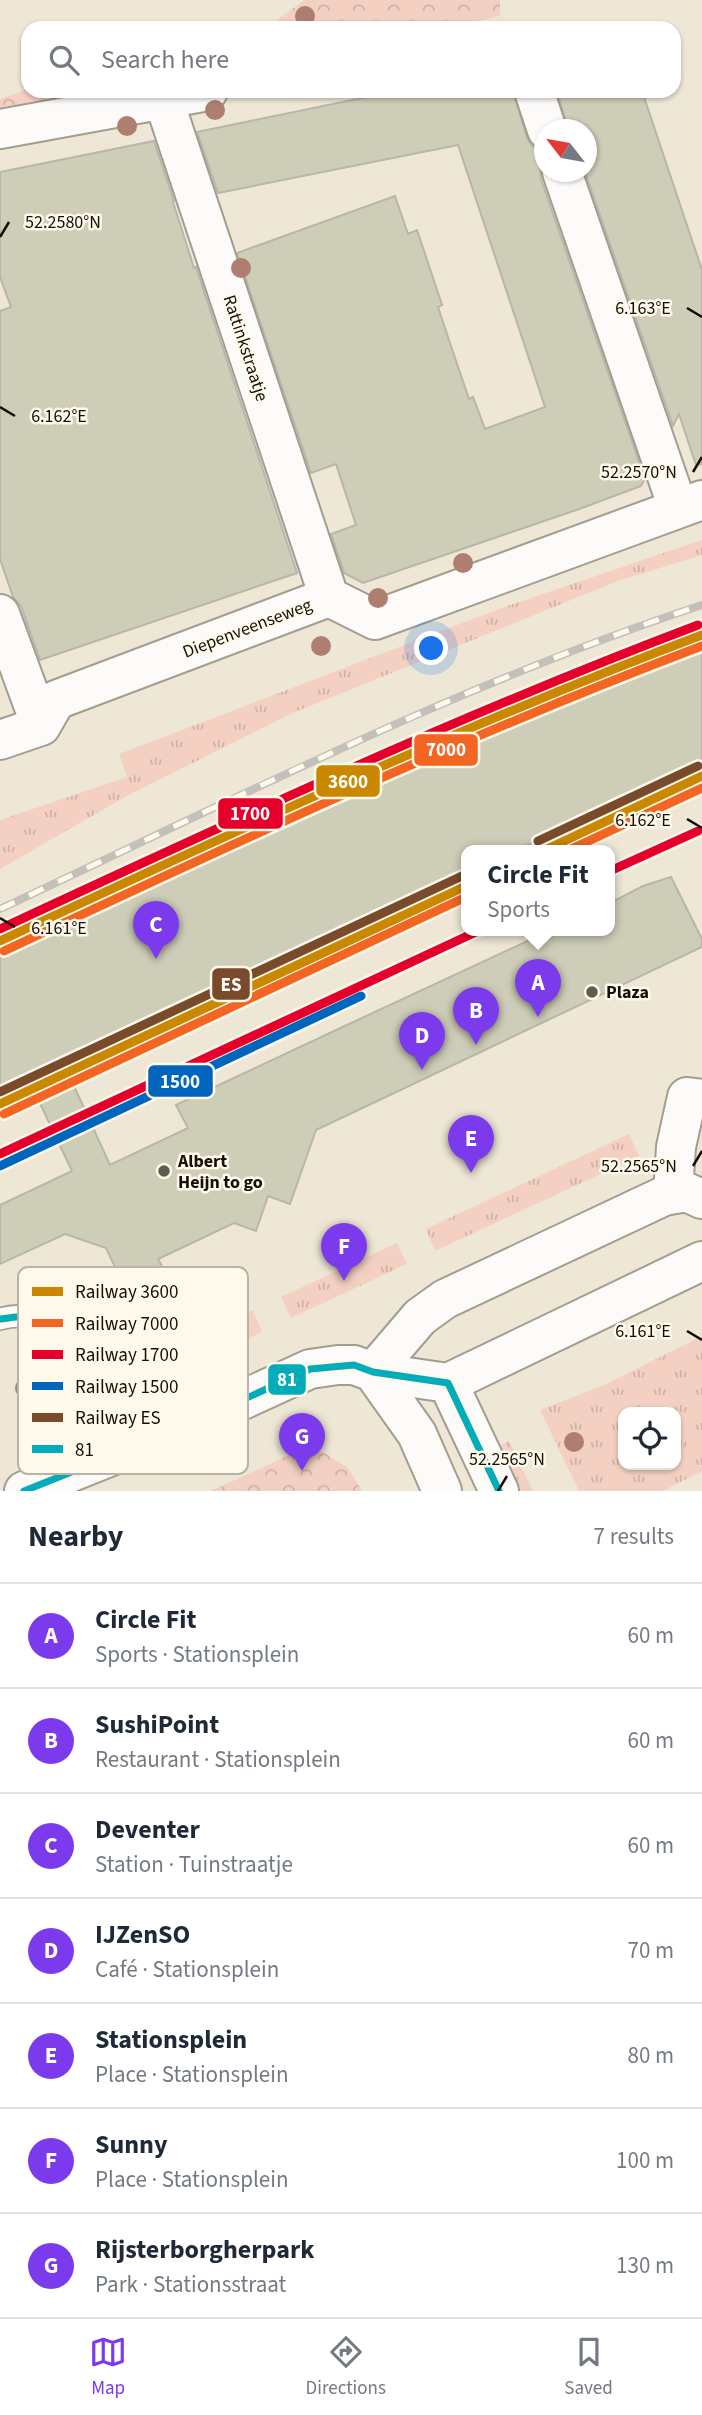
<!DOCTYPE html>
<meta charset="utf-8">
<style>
:root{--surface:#fff;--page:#f6f6f7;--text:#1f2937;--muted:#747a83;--line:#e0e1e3;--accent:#7c3aed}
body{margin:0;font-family:"Source Sans 3",sans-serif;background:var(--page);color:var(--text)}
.controls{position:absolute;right:21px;bottom:21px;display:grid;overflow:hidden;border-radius:14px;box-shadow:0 2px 5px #0004}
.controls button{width:63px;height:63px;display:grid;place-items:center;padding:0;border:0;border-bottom:2px solid var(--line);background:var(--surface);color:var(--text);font:35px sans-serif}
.compass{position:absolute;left:534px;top:119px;width:63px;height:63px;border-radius:50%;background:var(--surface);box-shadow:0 2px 5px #0004;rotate:301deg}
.you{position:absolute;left:432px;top:649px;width:24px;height:24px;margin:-18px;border:5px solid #fff;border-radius:50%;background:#1a73e8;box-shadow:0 0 0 10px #1a73e833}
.badge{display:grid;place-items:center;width:46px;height:46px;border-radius:50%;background:var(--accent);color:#fff;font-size:23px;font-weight:700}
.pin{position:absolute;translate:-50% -58px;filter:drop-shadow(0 2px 4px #0008)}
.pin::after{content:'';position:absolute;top:37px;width:24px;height:21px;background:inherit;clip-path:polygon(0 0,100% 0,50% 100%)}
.popup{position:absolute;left:461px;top:845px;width:154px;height:91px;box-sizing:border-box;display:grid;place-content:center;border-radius:14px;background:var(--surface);filter:drop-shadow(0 2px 5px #0005);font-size:23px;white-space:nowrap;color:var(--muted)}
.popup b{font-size:26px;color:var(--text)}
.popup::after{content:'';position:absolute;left:50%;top:100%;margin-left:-14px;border:14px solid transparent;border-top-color:var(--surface)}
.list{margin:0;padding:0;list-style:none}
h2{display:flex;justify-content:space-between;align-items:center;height:91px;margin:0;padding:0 28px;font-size:30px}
h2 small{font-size:23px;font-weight:400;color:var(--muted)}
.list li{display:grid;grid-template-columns:46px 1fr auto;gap:21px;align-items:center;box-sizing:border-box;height:105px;padding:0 28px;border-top:2px solid var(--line)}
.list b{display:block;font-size:26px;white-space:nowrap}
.list p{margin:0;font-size:23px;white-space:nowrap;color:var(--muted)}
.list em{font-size:23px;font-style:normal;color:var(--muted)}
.icon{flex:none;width:38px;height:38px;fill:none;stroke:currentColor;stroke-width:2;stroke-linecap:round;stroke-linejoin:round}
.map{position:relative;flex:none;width:702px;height:1491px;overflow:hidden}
.search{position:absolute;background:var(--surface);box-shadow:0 2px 5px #0004;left:21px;right:21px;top:21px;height:77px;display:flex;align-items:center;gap:18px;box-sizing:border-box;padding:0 24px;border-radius:21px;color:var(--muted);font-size:26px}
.sheet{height:826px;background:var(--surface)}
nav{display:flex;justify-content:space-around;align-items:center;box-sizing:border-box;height:98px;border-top:2px solid var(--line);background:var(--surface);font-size:19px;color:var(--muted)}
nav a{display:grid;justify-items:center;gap:4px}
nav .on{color:var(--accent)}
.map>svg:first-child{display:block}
.grass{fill:url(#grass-tufts);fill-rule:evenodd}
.park{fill:url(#park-crowns)}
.building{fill:#cecdb8;stroke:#b8b6a8;stroke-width:2}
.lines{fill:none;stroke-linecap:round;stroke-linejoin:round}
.lane-casing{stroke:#a39d90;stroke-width:24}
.street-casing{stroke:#a39d90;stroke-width:42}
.secondary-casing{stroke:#a39d90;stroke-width:42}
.lane{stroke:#fcfbf9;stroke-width:21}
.street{stroke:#fcfbf9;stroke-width:38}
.secondary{stroke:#fcfbf9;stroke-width:38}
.rail-casing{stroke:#c2c0bb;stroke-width:8}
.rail{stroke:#fff9ec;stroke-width:5;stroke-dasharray:16;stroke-linecap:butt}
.bus-1-casing{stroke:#fff9ec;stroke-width:12}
.bus-1{stroke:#02adb9;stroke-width:7}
.rail-1-casing{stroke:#fff9ec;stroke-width:14}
.rail-2-casing{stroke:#fff9ec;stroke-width:14}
.rail-3-casing{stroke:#fff9ec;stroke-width:14}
.rail-4-casing{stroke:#fff9ec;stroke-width:14}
.rail-5-casing{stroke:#fff9ec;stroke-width:14}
.rail-1{stroke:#ca8801;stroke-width:9}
.rail-2{stroke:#f26522;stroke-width:9}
.rail-3{stroke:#e4002b;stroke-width:9}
.rail-4{stroke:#0065bd;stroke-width:9}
.rail-5{stroke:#7a4b2a;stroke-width:9}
.tree{fill:#ae7f70}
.ticks{fill:none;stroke:#151006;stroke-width:2.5}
.poi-dot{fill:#615b4f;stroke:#fff9ec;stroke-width:2.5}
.labels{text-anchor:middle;stroke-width:5;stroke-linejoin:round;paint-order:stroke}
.street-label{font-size:18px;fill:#151006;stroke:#fff9ec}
.poi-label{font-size:18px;font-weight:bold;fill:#151006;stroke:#fff9ec;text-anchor:start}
.key{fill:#fff9ec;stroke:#b9b3a7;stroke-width:2}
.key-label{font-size:19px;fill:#151006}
.ticks-label{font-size:18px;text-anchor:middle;fill:#151006;stroke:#fff9ec;stroke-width:5;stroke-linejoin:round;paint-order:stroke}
.line-badge{stroke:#fff9ec;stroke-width:2.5}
.badge-label{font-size:19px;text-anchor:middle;font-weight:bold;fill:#fff}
</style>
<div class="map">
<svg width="702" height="1491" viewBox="0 0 702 1491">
<defs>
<pattern id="grass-tufts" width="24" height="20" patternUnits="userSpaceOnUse" patternTransform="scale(1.75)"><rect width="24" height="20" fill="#f4d0c2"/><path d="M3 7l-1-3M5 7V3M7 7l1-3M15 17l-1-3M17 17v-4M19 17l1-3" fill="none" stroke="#d0b2a5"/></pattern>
<pattern id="park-crowns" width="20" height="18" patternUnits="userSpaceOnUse" patternTransform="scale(1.75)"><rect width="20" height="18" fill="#f4d0c2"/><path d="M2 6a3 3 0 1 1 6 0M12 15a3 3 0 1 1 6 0" fill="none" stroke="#d0b2a5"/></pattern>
</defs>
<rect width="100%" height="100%" fill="#eee7d6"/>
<path class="grass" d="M702,540v15l-84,26 -325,132 -168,84 -125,72v-49l127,-43 -8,-23 385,-147z
M629,1134l10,22 -204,95 -9,-22z
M397,1243l10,21 -116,54 -10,-21z
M253,1310l9,22 -92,43 -10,-21z
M702,1336v135l-39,20h-84l-39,-81 64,-25zM623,1412h53v53h-53z
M509,1441l24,50h-19l-21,-42z"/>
<path class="park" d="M305,0h195v16l-57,12h-178z
M28,89v2h45v7l-73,20v-19z
M309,1449l16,4 23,15 14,23h-151l87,-40z"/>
<path class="building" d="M396,91h117l14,47 6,9 11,4v8l-4,10 1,10 104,300 -4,7 -59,22 -219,75 -19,-10 -13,-39 25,-9 -20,-61 -25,9 -74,-220 158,-57 13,38 9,-4 25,75 -4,2 15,45 16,47 4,-2 12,32 60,-22 -87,-262 -240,48 -21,-61z
M557,91h85l60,179v194l-6,1 -17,-51 -6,12 -88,-254 1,-42h-18z
M154,141l20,60 -1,1 21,66 2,-1 101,306 -257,87 -19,-54 -8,-9 -13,-38v-248l11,-4 -11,-30v-105z
M702,645v118l-187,88h-49v22l-403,189 47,103 78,-37 -12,-23 173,-81 200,-93h61v-28l33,-17 28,-9 31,62v8l-386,183 -26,74 -22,-8 -12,35 -22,-8 -76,36 5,9 -39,18 -18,-38 -41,-14 -65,30v-59l72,-34 -44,-93 -28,13v-140l431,-200 166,-68z"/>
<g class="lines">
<defs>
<path id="lane" d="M0,1319c74,-21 101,81 121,132"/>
<path id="street" d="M534,91l13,39
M163,98l166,499
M0,129l208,-38
M562,172l116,336
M0,614l41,112
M0,740l41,-14 15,-26 273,-103 46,23 327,-120
M673,1193l3,-46 11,-50 15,2
M373,1372l47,-55 25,-18 219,-103 22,-4 16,7
M448,1383l254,-122"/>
<path id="secondary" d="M373,1372l44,62 25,57
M24,1491l155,-62 131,-60 28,-4h16l19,7 75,11 51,108"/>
</defs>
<use href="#lane" class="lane-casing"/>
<use href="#street" class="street-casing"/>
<use href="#secondary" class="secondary-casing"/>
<use href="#lane" class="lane"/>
<use href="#street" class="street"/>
<use href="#secondary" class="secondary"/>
<defs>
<path id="rail" d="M0,909c231,-108 459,-225 702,-304"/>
</defs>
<use href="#rail" class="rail-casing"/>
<use href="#rail" class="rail"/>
<defs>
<path id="bus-1" d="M0,1319c9,-1 19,-3 27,-2 55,10 77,89 94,134
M24,1491l155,-62 131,-60 44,-4 19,7 75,11 51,108"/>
</defs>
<use href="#bus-1" class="bus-1-casing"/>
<use href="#bus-1" class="bus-1"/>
<defs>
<path id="rail-1" d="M543,851l159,-75
M0,941c231,-108 463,-216 702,-306
M0,1104l466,-218"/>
<path id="rail-2" d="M567,851l135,-63
M4,951c230,-108 460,-215 698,-305
M4,1114l462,-217"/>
<path id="rail-3" d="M610,871l88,-40
M0,929c230,-107 460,-214 698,-304
M0,1154l478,-223"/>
<path id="rail-4" d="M0,1166l361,-170"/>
<path id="rail-5" d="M538,841l160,-75
M0,1092l462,-216"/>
</defs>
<use href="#rail-1" class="rail-1-casing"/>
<use href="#rail-2" class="rail-2-casing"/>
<use href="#rail-3" class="rail-3-casing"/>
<use href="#rail-4" class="rail-4-casing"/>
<use href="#rail-5" class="rail-5-casing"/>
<use href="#rail-1" class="rail-1"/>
<use href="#rail-2" class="rail-2"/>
<use href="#rail-3" class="rail-3"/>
<use href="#rail-4" class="rail-4"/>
<use href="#rail-5" class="rail-5"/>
</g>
<g class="tree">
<circle cx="305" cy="16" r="10"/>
<circle cx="215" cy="110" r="10"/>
<circle cx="127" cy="126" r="10"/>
<circle cx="241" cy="268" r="10"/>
<circle cx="463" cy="563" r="10"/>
<circle cx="378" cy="598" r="10"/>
<circle cx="321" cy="646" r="10"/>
<circle cx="172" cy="1360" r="10"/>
<circle cx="25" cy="1388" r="10"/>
<circle cx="574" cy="1442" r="10"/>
</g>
<path class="ticks" d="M0,237l9,-15M687,308l15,9M0,407l15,9M693,472l9,-15M687,819l15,9M0,918l15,9M693,1166l9,-15M687,1331l15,9M498,1491l9,-15"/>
<g class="poi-dot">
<circle cx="592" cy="992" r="7"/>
<circle cx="164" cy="1171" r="7"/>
</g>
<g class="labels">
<g class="street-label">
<text transform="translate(246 348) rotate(72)" y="6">Rattinkstraatje</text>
<text transform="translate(247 628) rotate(-21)" y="6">Diepenveenseweg</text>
</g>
<g class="poi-label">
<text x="606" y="998">Plaza</text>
<text x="178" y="1167">Albert<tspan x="178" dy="21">Heijn to go</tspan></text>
</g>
</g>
<rect x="18" y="1267" width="230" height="207" rx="10" class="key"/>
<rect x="32" y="1287" width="31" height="9" fill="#ca8801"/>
<rect x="32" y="1319" width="31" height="8" fill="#f26522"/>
<rect x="32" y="1350" width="31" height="9" fill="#e4002b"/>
<rect x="32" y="1382" width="31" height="8" fill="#0065bd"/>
<rect x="32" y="1413" width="31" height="9" fill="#7a4b2a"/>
<rect x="32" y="1445" width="31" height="8" fill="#02adb9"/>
<g class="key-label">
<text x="75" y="1298">Railway 3600</text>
<text x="75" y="1330">Railway 7000</text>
<text x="75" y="1361">Railway 1700</text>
<text x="75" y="1393">Railway 1500</text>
<text x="75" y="1424">Railway ES</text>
<text x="75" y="1456">81</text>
</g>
<g class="ticks-label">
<text x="63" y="228">52.2580°N</text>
<text x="643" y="314">6.163°E</text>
<text x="59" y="422">6.162°E</text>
<text x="639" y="478">52.2570°N</text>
<text x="643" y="826">6.162°E</text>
<text x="59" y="934">6.161°E</text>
<text x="639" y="1172">52.2565°N</text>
<text x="643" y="1337">6.161°E</text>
<text x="507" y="1465">52.2565°N</text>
</g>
<g class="line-badge">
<rect x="413" y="733" width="66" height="34" rx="7" fill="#f26522"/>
<rect x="315" y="764" width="66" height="34" rx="7" fill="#ca8801"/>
<rect x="217" y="797" width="67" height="33" rx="7" fill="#e4002b"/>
<rect x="211" y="967" width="40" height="34" rx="7" fill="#7a4b2a"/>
<rect x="147" y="1064" width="67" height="34" rx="7" fill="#0065bd"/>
<rect x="267" y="1363" width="40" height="33" rx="7" fill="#02adb9"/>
</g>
<g class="badge-label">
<text x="446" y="756">7000</text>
<text x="348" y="788">3600</text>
<text x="250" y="820">1700</text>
<text x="231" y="991">ES</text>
<text x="180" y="1088">1500</text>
<text x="287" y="1386">81</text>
</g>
</svg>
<div class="controls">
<button><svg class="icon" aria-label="locate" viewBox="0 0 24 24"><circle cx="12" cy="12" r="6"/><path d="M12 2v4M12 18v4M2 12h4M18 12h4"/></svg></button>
</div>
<svg class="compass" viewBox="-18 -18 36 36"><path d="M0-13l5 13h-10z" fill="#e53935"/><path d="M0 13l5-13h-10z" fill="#747a83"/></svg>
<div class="you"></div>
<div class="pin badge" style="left:538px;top:1017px">A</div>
<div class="popup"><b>Circle Fit</b>Sports</div>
<div class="pin badge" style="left:476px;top:1045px">B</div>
<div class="pin badge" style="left:156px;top:959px">C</div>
<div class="pin badge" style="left:422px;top:1070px">D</div>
<div class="pin badge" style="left:471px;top:1173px">E</div>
<div class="pin badge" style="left:344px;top:1281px">F</div>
<div class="pin badge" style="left:302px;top:1471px">G</div>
<div class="search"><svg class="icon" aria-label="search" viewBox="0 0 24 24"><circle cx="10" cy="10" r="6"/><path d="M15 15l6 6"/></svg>Search here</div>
</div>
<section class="sheet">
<h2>Nearby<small>7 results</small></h2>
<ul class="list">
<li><span class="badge">A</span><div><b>Circle Fit</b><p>Sports · Stationsplein</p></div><em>60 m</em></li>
<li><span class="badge">B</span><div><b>SushiPoint</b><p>Restaurant · Stationsplein</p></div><em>60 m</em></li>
<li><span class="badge">C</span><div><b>Deventer</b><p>Station · Tuinstraatje</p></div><em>60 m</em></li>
<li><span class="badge">D</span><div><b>IJZenSO</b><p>Café · Stationsplein</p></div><em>70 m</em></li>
<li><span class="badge">E</span><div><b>Stationsplein</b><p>Place · Stationsplein</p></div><em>80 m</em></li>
<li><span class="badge">F</span><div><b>Sunny</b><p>Place · Stationsplein</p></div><em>100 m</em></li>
<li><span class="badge">G</span><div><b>Rijsterborgherpark</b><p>Park · Stationsstraat</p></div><em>130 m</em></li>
</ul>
</section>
<nav>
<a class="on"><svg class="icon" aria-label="map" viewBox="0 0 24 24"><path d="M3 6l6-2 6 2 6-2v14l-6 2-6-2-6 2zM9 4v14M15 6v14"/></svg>Map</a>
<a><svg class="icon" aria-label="directions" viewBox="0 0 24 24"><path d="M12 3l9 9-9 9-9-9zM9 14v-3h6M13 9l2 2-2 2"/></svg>Directions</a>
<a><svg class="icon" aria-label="saved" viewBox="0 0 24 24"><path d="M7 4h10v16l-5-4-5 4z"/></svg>Saved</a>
</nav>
